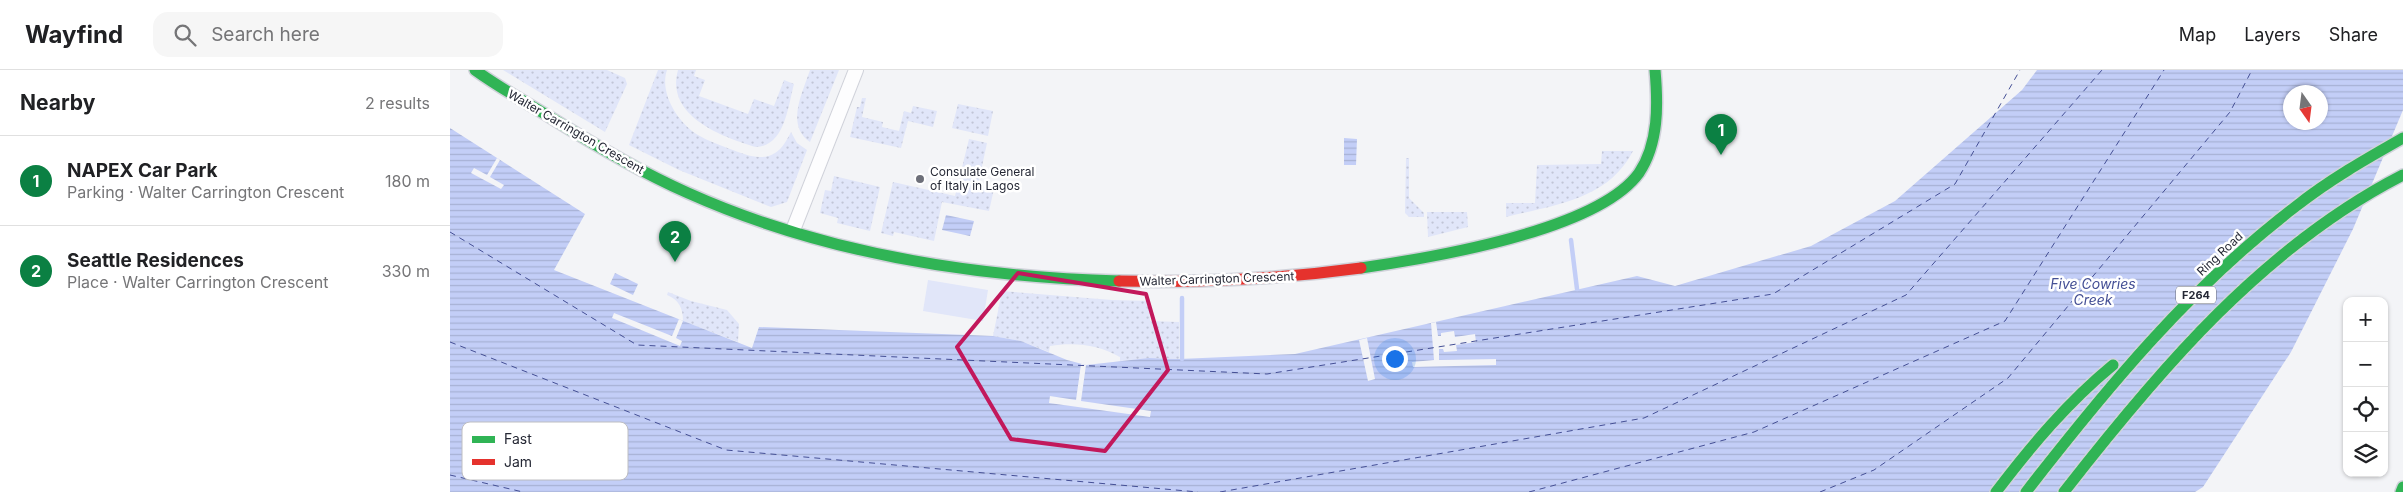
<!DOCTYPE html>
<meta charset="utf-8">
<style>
:root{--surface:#fff;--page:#f6f6f6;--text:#202124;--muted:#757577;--line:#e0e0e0;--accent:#0b8043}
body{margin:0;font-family:Inter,sans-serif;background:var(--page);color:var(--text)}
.controls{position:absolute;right:15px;bottom:15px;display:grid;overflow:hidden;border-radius:10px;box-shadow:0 1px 4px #0004}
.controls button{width:45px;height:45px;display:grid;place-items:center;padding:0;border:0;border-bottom:1px solid var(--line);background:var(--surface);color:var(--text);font:25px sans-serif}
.compass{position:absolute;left:1833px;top:15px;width:45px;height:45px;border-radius:50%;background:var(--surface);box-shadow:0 1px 4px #0004;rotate:166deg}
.you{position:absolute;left:944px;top:288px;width:18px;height:18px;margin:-12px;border:4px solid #fff;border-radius:50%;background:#1a73e8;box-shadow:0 0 0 8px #1a73e833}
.badge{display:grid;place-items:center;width:32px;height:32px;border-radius:50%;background:var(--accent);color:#fff;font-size:16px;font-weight:700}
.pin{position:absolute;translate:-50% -41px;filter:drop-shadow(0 1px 2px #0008)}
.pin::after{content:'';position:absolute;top:26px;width:18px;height:15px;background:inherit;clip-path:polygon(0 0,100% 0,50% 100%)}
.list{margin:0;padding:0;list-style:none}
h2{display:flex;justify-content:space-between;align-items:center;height:65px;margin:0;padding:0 20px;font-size:21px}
h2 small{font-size:16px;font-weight:400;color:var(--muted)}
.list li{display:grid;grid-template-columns:32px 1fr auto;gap:15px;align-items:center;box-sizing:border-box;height:90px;padding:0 20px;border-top:1px solid var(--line)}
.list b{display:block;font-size:19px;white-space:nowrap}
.list p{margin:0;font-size:16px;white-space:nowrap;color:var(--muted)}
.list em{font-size:16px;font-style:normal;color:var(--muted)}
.icon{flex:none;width:28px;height:28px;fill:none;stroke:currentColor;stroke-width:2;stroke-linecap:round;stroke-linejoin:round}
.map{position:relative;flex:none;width:1953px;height:422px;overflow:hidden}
header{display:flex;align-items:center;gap:30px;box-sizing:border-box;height:70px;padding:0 25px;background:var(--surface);border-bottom:1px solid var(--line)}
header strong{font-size:24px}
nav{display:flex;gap:28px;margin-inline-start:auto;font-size:18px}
.search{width:350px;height:45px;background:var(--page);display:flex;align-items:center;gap:12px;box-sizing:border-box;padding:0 18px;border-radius:15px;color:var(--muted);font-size:19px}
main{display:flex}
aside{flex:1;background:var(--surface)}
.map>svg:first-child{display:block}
.grass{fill:url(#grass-dots)}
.garden{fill:#e1e6f9}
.water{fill:url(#water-rules);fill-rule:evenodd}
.pier{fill:#f3f4f7}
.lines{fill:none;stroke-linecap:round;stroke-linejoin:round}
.stream{stroke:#c3cef7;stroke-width:4.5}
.ferry{stroke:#444f95;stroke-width:1;stroke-dasharray:6 5;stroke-linecap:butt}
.street-casing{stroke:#d0d2da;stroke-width:16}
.fast-casing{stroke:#d0d2da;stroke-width:14}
.jam-casing{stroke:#d0d2da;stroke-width:14}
.street{stroke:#fdfdfe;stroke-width:14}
.fast{stroke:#30b455;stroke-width:11}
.jam{stroke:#e5322d;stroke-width:11}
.marked{fill:none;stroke:#c2185b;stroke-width:4;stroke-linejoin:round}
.poi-dot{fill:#6d6f79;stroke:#fff;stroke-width:2}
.labels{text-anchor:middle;stroke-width:5;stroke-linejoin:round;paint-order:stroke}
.shield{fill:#fff;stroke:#666872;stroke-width:1}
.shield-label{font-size:11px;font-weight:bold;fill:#252835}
.street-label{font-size:12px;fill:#252835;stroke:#fff}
.poi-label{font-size:12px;fill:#252835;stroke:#fff;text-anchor:start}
.water-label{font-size:14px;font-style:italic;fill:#444f95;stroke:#fff}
.key{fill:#fff;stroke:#bebec2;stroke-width:1}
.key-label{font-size:14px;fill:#252835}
</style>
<header>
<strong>Wayfind</strong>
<div class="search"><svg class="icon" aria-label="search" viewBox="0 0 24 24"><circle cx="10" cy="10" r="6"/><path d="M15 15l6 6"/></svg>Search here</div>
<nav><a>Map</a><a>Layers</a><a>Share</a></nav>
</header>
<main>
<aside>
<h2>Nearby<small>2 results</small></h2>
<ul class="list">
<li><span class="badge">1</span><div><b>NAPEX Car Park</b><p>Parking · Walter Carrington Crescent</p></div><em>180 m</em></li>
<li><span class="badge">2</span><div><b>Seattle Residences</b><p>Place · Walter Carrington Crescent</p></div><em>330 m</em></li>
</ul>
</aside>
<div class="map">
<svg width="1953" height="422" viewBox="0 0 1953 422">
<defs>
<pattern id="grass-dots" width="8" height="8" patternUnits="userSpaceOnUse" patternTransform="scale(1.25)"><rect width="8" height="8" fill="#e1e6f9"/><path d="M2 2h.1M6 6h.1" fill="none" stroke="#c1c5d6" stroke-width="1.8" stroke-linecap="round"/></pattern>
<pattern id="water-rules" width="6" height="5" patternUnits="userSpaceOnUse" patternTransform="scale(1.25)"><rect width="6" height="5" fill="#c3cef7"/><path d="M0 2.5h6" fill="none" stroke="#a7b1d4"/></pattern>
</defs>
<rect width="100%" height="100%" fill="#f3f4f7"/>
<path class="grass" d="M53,0h104l18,8 2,6 -22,48z
M208,0h9c-8,23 11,53 31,65 10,6 22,10 32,14 14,5 31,13 45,4 7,-4 12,-13 16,-21l6,11 10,7 -20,52 -16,5 -92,-37 -50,-25z
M228,0h18l-2,6 11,4 -6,16 49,18 6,-15 20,7 10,-26 10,4c-6,22 -9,62 -38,63 -34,-10 -91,-31 -78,-77z
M360,0h29l-29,72c-25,-17 -7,-50 0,-72z
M412,28h4l-4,19 21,5 -1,5 17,4 5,-20 7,2 2,-7 24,5 -4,16 -25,-6 -7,27 -51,-11 7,-30h3z
M508,34l35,7 -5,25 -36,-8z
M519,69l18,4 -9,42 16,4 -5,22 -47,-9 -8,39 -40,-9 -1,4 -12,-3 12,-51 62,14z
M1152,81h31c-25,49 -79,54 -127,66v-14h29l2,-38 64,-1z
M956,88h3v40l15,15v4h-15l-4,-4z
M384,106l46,11 -10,44 -33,-8 1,-5 -18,-5 5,-23 6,1z
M977,142h40l1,15 -40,10z
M552,221l110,9 37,1 1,20 29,1v37l-17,-1 -42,3v-4c-22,-12 -44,-15 -70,-11l-1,6 -28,-11 -28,-5z
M218,222l23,9 36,9 12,14 -1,18 -55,-21c0,-13 -4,-21 -16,-26z"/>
<path class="garden" d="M478,210l60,10 -5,31 -60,-10z"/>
<path class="water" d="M1587,0h366v40l-50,119 -62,123 -88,135 -8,5h-1745v-364l135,86 -31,56 198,78 7,-21 234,9 28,5 46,19 19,5 63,-7 30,1 116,-5 342,-78 38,10 136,-40 84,-45 127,-111zM1840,22h30v30h-30z
M894,68l13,1 -1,26h-12z
M496,145l28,6 -4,15 -28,-6z
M165,203l23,11 -5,11 -23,-11z"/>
<path class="pier" d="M47,88l3,2 -10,17 14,8 -3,4 -30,-16 3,-5 13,7z
M164,243l58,23 7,-17 4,2 -7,17 6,3 -2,5 -68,-28z
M986,252l2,14h3v-3l13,-2 1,6 20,-3 1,8 -20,3 1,6 -13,1 -1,-3h-4v11l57,-1v6l-83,2 -1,-5 22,-2 -3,-37z
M917,268l8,41 -7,2 -9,-41z
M631,294l5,1 -5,36 70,10 -1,6 -101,-14 1,-7 26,4z"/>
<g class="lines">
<path class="stream" d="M1121,170l6,49
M732,228v61"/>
<path class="ferry" d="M0,162l187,113 630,29 506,-80 182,-110 65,-114
M0,272l276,108 472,42
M0,405l73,17
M770,422l424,-74 262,-123 196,-225
M1079,422l225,-60 251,-111 159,-251
M1370,422l54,-22 134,-92 222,-266 22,-42"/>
<defs>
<path id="street" d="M343,160l63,-160"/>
<path id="fast" d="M25,0c22,16 47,30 70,44 46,29 93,57 143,79 134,60 285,84 431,88
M911,198c69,-10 236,-37 278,-95 20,-30 19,-69 16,-103
M1546,422c35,-46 72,-90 117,-127
M1576,422c80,-103 164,-205 269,-285 34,-27 71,-48 108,-69
M1614,422c95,-122 200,-246 339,-317
M1951,422l2,-5"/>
<path id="jam" d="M669,211c81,2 161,-2 242,-13"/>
</defs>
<use href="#street" class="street-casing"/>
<use href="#fast" class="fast-casing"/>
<use href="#jam" class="jam-casing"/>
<use href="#street" class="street"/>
<use href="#fast" class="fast"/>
<use href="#jam" class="jam"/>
</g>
<path class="marked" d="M568,203l128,21 22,76 -63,81 -94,-12 -54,-92z"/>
<circle class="poi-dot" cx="470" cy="109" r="5"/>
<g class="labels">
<rect class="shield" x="1726" y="216.5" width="40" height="17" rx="4"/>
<g class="shield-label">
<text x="1746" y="229">F264</text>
</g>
<g class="street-label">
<text transform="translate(126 62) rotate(30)" y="4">Walter Carrington Crescent</text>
<text transform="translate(1770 184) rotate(-43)" y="4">Ring Road</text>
<text transform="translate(767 209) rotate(-2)" y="4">Walter Carrington Crescent</text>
</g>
<g class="poi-label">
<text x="480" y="106">Consulate General<tspan x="480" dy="14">of Italy in Lagos</tspan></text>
</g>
<g class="water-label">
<text x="1643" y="219">Five Cowries<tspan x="1643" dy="16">Creek</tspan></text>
</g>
</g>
<rect x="12" y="352" width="166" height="58" rx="8" class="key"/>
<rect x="22" y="366" width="23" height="7" fill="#30b455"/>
<rect x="22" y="389" width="23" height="6" fill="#e5322d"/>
<g class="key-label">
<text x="54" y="374">Fast</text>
<text x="54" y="397">Jam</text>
</g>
</svg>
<div class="controls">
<button>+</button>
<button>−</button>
<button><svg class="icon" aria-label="locate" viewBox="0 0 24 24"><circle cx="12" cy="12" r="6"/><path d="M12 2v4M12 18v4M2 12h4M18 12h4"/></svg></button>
<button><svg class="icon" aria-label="layers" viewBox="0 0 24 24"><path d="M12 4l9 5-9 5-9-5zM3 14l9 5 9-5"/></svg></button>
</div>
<svg class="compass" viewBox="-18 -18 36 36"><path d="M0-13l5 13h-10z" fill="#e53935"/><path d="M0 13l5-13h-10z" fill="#757577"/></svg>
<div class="you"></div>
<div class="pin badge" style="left:1271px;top:85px">1</div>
<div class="pin badge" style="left:225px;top:192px">2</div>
</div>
</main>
